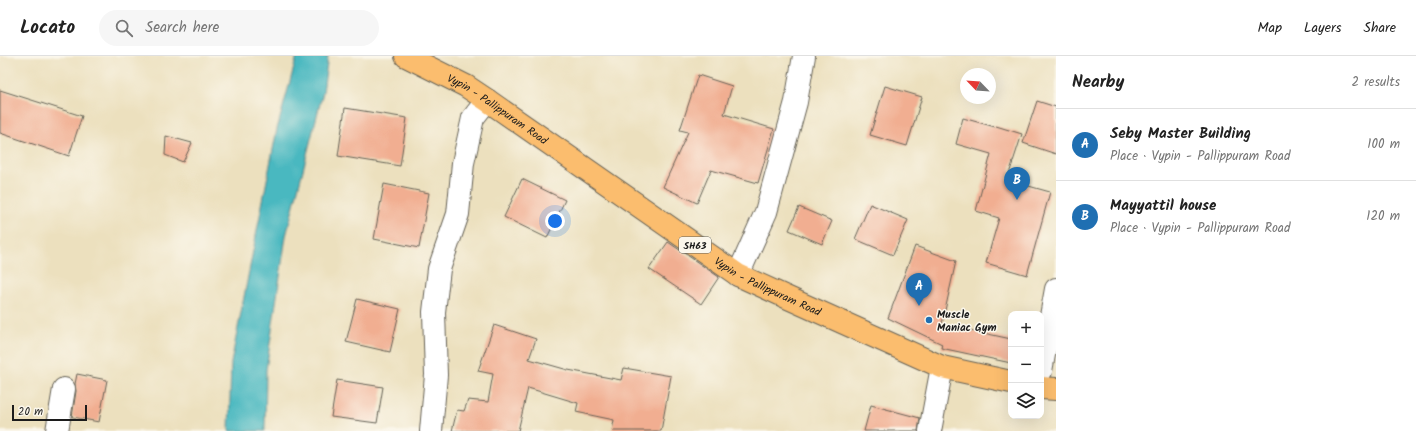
<!DOCTYPE html>
<meta charset="utf-8">
<style>
:root{--surface:#fff;--page:#f6f6f6;--text:#222;--muted:#767676;--line:#e0e0e0;--accent:#1f6fb2}
body{margin:0;font-family:Kalam,sans-serif;background:var(--page);color:var(--text)}
.controls{position:absolute;right:12px;bottom:12px;display:grid;overflow:hidden;border-radius:8px;box-shadow:0 4px 16px #0002}
.controls button{width:36px;height:36px;display:grid;place-items:center;padding:0;border:0;border-bottom:1px solid var(--line);background:var(--surface);color:var(--text);font:20px sans-serif}
.compass{position:absolute;left:960px;top:12px;width:36px;height:36px;border-radius:50%;background:var(--surface);box-shadow:0 4px 16px #0002;rotate:295deg}
.scale{position:absolute;left:12px;bottom:10px;width:75px;box-sizing:border-box;padding-left:4px;border:2px solid #1c1c1c;border-top:0;font-size:11px;line-height:14px;white-space:nowrap;color:#1c1c1c;-webkit-text-stroke:3px #fbf7ec;paint-order:stroke}
.you{position:absolute;left:555px;top:165px;width:14px;height:14px;margin:-10px;border:3px solid #fff;border-radius:50%;background:#1a73e8;box-shadow:0 0 0 6px #1a73e833}
.badge{display:grid;place-items:center;width:26px;height:26px;border-radius:50%;background:var(--accent);color:#fff;font-size:13px;font-weight:700}
.pin{position:absolute;translate:-50% -33px;filter:drop-shadow(0 1px 2px #0008)}
.pin::after{content:'';position:absolute;top:21px;width:14px;height:12px;background:inherit;clip-path:polygon(0 0,100% 0,50% 100%)}
.list{margin:0;padding:0;list-style:none}
h2{display:flex;justify-content:space-between;align-items:center;height:52px;margin:0;padding:0 16px;font-size:17px}
h2 small{font-size:13px;font-weight:400;color:var(--muted)}
.list li{display:grid;grid-template-columns:26px 1fr auto;gap:12px;align-items:center;box-sizing:border-box;height:72px;padding:0 16px;border-top:1px solid var(--line)}
.list b{display:block;font-size:15px;white-space:nowrap}
.list p{margin:0;font-size:13px;white-space:nowrap;color:var(--muted)}
.list em{font-size:13px;font-style:normal;color:var(--muted)}
.icon{flex:none;width:22px;height:22px;fill:none;stroke:currentColor;stroke-width:2;stroke-linecap:round;stroke-linejoin:round}
.map{position:relative;flex:none;width:1056px;height:375px;overflow:hidden}
header{display:flex;align-items:center;gap:24px;box-sizing:border-box;height:56px;padding:0 20px;background:var(--surface);border-bottom:1px solid var(--line)}
header strong{font-size:19px}
nav{display:flex;gap:22px;margin-inline-start:auto;font-size:14px}
.search{width:280px;height:36px;background:var(--page);display:flex;align-items:center;gap:10px;box-sizing:border-box;padding:0 14px;border-radius:22px;color:var(--muted);font-size:15px}
main{display:flex}
aside{flex:1;background:var(--surface)}
.map>svg:first-child{display:block}
.water{fill:#49b8c0;stroke:#326a6e}
.building{fill:#f1ae91}
.lines{fill:none;stroke-linecap:round;stroke-linejoin:round}
.minor-casing{stroke:#656155;stroke-width:24}
.major-casing{stroke:#656155;stroke-width:24}
.minor{stroke:#fff;stroke-width:22}
.major{stroke:#fbbd6e;stroke-width:22}
.poi-dot{fill:#1f6fb2;stroke:#fbf7ec;stroke-width:1.5}
.labels{text-anchor:middle;stroke-width:3;stroke-linejoin:round;paint-order:stroke}
.shield{fill:#fbf7ec;stroke:#5f5e5a;stroke-width:1}
.shield-label{font-size:10px;font-weight:bold;fill:#1c1c1c}
.street-label{font-size:11px;fill:#1c1c1c;stroke:#fbf7ec}
.poi-label{font-size:11px;font-weight:bold;fill:#1c1c1c;stroke:#fbf7ec;text-anchor:start}
</style>
<header>
<strong>Locato</strong>
<div class="search"><svg class="icon" aria-label="search" viewBox="0 0 24 24"><circle cx="10" cy="10" r="6"/><path d="M15 15l6 6"/></svg>Search here</div>
<nav><a>Map</a><a>Layers</a><a>Share</a></nav>
</header>
<main>
<div class="map">
<svg width="1056" height="375" viewBox="0 0 1056 375">
<rect width="100%" height="100%" fill="#fbf7ec"/>
<filter id="ink" filterUnits="userSpaceOnUse"><feTurbulence type="fractalNoise" baseFrequency=".025" numOctaves="2"/><feDisplacementMap in="SourceGraphic" scale="8" xChannelSelector="R" yChannelSelector="G"/><feConvolveMatrix kernelMatrix="1 2 1 2 8 2 1 2 1" color-interpolation-filters="sRGB"/></filter>
<filter id="wash" filterUnits="userSpaceOnUse"><feTurbulence type="fractalNoise" baseFrequency=".012" numOctaves="4" result="noise"/><feDisplacementMap in="SourceGraphic" scale="16" xChannelSelector="R" yChannelSelector="G"/><feGaussianBlur stdDeviation="0.9" result="paint"/><feColorMatrix in="noise" values="0 0 0 0 0 0 0 0 0 0 0 0 0 0 0 0 0 1.4 0 .05"/><feComposite in="paint" operator="in"/></filter>
<g filter="url(#wash)">
<rect width="100%" height="100%" fill="#ece0be"/>
<path class="water" d="M297,0h31l-5,36 -37,144 -20,134 -1,61h-36l2,-68 46,-234z"/>
<g id="blocks">
<path class="building" d="M698,19l34,11 -8,28 50,15 -16,54 -47,-13 -14,33 -34,-16 25,-55 -8,-2z
M885,30l37,11 -15,49 -37,-11z
M0,34l82,26 -13,40 -69,-23z
M1037,45l19,6v47l-33,-11z
M345,52l62,10 -7,48 -62,-10z
M963,62l32,9 1,-1 26,8 -15,46 43,12 -23,83 -41,-12 13,-45 -23,-7 15,-57 -35,-10z
M166,80l26,7 -9,19 -18,-7z
M522,123l43,21 -18,38 -43,-21z
M384,128l45,9 -10,55 -45,-9z
M870,148l38,16 -15,35 -38,-16z
M799,151l33,14 -10,23 -33,-14z
M668,186l51,35 -18,27 -52,-35z
M915,190l41,15 -14,63 69,15v24l-70,-15 1,-4 -54,-26z
M357,243l43,10 -10,43 -44,-10z
M494,269l42,14 -7,20 39,11 53,10 3,-12 47,8 -10,55h-49l2,-11 -38,-8 2,-9 -50,-15 -10,43h-66l5,-21 7,1 4,-11 20,2 5,-28 -15,-3z
M77,318l30,6 -8,42 -27,-5 4,-26 -1,-7z
M337,324l46,7 -6,36 -46,-6z
M871,349l49,13 -2,13h-54z"/>
</g>
</g>
<g filter="url(#ink)">
<use href="#blocks" fill-opacity="0" stroke="#656155" stroke-width="1"/>
<g class="lines">
<defs>
<path id="minor" d="M738,219l28,-63 30,-110 8,-46
M1041,315l15,-82
M57,375l7,-42
M431,375l5,-56 -2,-63 5,-43 19,-55 5,-51 10,-45 14,-18
M930,375l12,-64"/>
<g id="major">
<path id="s1" d="M406,0l60,30 21,14 251,175 48,22 156,70 69,15"/>
<path d="M1041,332l15,1"/>
</g>
</defs>
<use href="#minor" class="minor-casing"/>
<use href="#major" class="major-casing"/>
<use href="#minor" class="minor"/>
<use href="#major" class="major"/>
</g>
</g>
<circle class="poi-dot" cx="929" cy="264" r="4"/>
<g class="labels">
<rect class="shield" x="679" y="181" width="32" height="16" rx="3"/>
<g class="shield-label">
<text x="695" y="193">SH63</text>
</g>
<g class="street-label">
<text dy="4" stroke="none"><textPath href="#s1" startOffset="106">Vypin - Pallippuram Road</textPath></text>
<text dy="4" stroke="none"><textPath href="#s1" startOffset="430">Vypin - Pallippuram Road</textPath></text>
</g>
<g class="poi-label">
<text x="937" y="262">Muscle<tspan x="937" dy="13">Maniac Gym</tspan></text>
</g>
</g>
</svg>
<div class="controls">
<button>+</button>
<button>−</button>
<button><svg class="icon" aria-label="layers" viewBox="0 0 24 24"><path d="M12 4l9 5-9 5-9-5zM3 14l9 5 9-5"/></svg></button>
</div>
<svg class="compass" viewBox="-18 -18 36 36"><path d="M0-13l5 13h-10z" fill="#e53935"/><path d="M0 13l5-13h-10z" fill="#767676"/></svg>
<div class="scale">20 m</div>
<div class="you"></div>
<div class="pin badge" style="left:919px;top:250px">A</div>
<div class="pin badge" style="left:1017px;top:144px">B</div>
</div>
<aside>
<h2>Nearby<small>2 results</small></h2>
<ul class="list">
<li><span class="badge">A</span><div><b>Seby Master Building</b><p>Place · Vypin - Pallippuram Road</p></div><em>100 m</em></li>
<li><span class="badge">B</span><div><b>Mayyattil house</b><p>Place · Vypin - Pallippuram Road</p></div><em>120 m</em></li>
</ul>
</aside>
</main>
